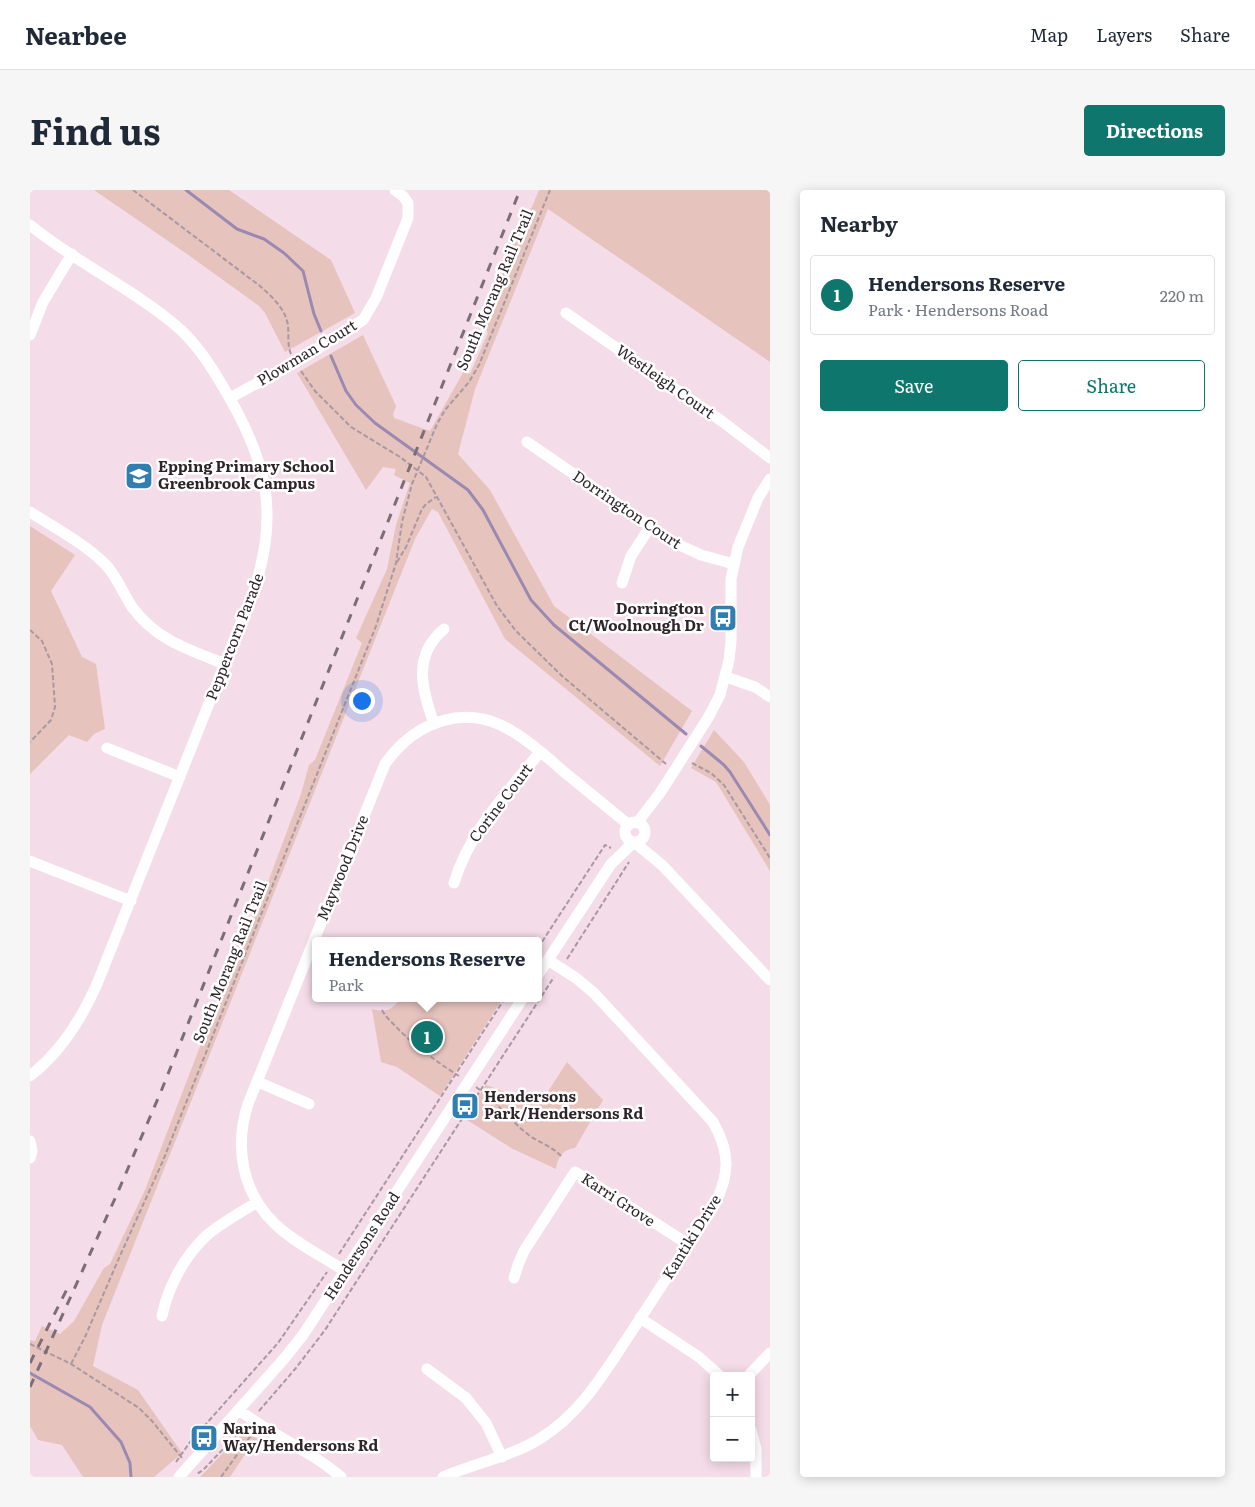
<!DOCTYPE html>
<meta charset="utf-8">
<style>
:root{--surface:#fff;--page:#f6f6f7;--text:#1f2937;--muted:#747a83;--line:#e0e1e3;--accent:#0f766e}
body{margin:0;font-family:Literata,serif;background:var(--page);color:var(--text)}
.controls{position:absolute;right:15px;bottom:15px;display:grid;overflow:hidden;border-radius:5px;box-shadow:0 2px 12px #0003}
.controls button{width:45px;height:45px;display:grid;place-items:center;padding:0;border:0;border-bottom:1px solid var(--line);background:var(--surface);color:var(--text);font:25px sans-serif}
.you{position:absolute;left:331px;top:510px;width:18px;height:18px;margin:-12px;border:4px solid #fff;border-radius:50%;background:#1a73e8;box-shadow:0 0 0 8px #1a73e833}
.badge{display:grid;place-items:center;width:32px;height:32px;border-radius:50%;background:var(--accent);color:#fff;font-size:16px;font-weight:700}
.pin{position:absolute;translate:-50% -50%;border:2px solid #fff;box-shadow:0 1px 5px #0006}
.popup{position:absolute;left:282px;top:747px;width:230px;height:65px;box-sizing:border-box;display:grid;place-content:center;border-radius:5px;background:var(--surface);filter:drop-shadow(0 1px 4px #0005);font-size:16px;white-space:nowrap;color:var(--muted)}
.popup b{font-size:19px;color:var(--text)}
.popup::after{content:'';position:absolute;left:50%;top:100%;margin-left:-10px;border:10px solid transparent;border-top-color:var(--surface)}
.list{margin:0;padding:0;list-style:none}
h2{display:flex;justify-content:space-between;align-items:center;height:65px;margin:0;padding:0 20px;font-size:21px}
h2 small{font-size:16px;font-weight:400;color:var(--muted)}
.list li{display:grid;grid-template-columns:32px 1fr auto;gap:15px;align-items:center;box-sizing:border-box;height:80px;margin:0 10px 10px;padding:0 10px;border:1px solid var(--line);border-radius:5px}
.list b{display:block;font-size:19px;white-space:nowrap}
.list p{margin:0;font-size:16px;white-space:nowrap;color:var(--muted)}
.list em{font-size:16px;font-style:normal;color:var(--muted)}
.actions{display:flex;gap:10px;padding:15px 20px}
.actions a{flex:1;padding:11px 0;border:1px solid var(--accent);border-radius:5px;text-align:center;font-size:18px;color:var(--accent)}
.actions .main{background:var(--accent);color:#fff}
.map{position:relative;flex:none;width:740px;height:1287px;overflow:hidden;border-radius:5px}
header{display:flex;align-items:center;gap:30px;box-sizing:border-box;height:70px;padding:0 25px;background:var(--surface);border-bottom:1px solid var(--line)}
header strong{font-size:24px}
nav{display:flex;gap:28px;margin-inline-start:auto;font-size:18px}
.intro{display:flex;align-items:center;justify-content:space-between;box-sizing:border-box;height:120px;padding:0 30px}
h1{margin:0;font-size:35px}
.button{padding:12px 22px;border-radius:5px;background:var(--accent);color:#fff;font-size:18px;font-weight:700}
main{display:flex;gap:30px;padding:0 30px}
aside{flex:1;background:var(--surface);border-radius:5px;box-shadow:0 2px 12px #0003}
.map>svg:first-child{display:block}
.green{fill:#e6c3bd}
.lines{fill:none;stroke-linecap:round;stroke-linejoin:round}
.stream{stroke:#9a8ab1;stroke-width:3}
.path{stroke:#aa98a1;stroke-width:2;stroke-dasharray:5 2.5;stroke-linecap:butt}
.street{stroke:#fff;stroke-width:11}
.rail{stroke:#7d6e76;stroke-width:3;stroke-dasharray:9 9;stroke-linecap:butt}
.labels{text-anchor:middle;stroke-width:5;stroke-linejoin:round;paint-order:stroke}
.street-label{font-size:15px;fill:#2d2529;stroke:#fff}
.poi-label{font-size:15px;font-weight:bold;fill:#2d2529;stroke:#fff;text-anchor:start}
</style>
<header>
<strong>Nearbee</strong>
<nav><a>Map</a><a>Layers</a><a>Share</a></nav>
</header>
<div class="intro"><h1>Find us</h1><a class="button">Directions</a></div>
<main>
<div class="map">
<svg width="740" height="1287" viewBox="0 0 740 1287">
<rect width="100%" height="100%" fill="#f4dce8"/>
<path class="green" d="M64,0h135l102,70 24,53 -70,39 -20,-39 -6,-7 -72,-52z
M509,0h231v172l-222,-153 -73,180 -17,65 32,36 64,116 138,105 -32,55 -155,-127 -67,-127 -6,-3 -17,30 -313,786 -9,41 45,24 44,63 -28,24h-71l-21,-32 -24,-5 -8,-14v-86l5,1 7,-15 18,8 14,-13 30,-53 6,-4 35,-74 54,-141 69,-167 33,-88 8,-29 6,-5 47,-117 -6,-5 31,-69 9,-44 14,-42 -16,-8 2,-6 -13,-2 -17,23 -69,-117 66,-38 33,71 -3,8 1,4 36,13 34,-60 6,3 18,-41 -3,-7 11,-29 2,-12 23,-61 11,-17z
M0,336l45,29 -24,36 31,66 14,7 9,65 -11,5 -7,8 -18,-7 -39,39z
M684,540l30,32 26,43v66l-54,-89 -25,-14z
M370,808h103l-63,98 -43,-29 -16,-5 -9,-53c12,4 22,1 28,-11z
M537,872l36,38 -28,48c-12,1 -18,10 -19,21l-45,-21 -47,-30 22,-33 54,19z
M212,1243h4l14,7 -6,1 -24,36h-30z"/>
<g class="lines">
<path class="stream" d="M156,0l51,39 27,10 20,14 19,18 11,43 7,17
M301,166l15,35 10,14 19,18 93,67 15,20 48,90 23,25 132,109
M671,556l23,19 6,7 40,63
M0,1183l60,34 31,35 9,21 1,14"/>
<path class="path" d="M103,0l127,96c12,11 26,23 28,40 1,9 -1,19 3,28
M271,181l14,20 36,36 49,30 26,20 71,129 19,25 46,45 104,88
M367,372l9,-15 16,-38 4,-5 10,-7
M0,440l12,11 10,23 3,43 -4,13 -21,22
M662,573l19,10 13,12 46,73
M508,758l67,-103 6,3
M537,769l62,-97
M352,820c4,8 12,14 18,21 19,18 37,31 59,45
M446,897c19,13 32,31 49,45 11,10 26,13 36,24
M309,1064l166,-256
M0,1154l41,20 68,44 13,13 30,37
M41,1174l14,-27 34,-79 43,-95 214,-537 20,-63 6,-41 10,-38 25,-60 8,-14 24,-28 10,-17 71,-175
M229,1221l37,-43 29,-38 229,-353
M146,1272l14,-20 88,-99 49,-71
M168,1282l1,1 6,-5 39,-41
M191,1287l31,-43 -8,-4"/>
<path class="street" d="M0,35c45,37 100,62 144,99 22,18 37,42 51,66 42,71 55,123 28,203l-156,391c-16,36 -36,68 -67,92
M536,123l157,109 47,36
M0,145l13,-33 29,-48
M200,208l66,-36 67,-42 13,-22 32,-80v-15l-5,-7 -8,-6
M497,252l146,100 28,13 33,9
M0,322c25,16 54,31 76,53 11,12 17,28 26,42 24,33 57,43 93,57
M592,393l9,-27 19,-29
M696,487l29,10 15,10
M404,534c-12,-35 -22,-68 10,-95
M77,558l73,29
M595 642a10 10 0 1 1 20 0a10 10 0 1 1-20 0Z
M607,633l23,-30 48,-75 12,-23 9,-35 2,-19v-62l7,-32 20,-49 12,-19
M604,652l28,23 108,115
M0,671l101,40
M424,693c15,-51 53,-90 86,-131
M508,785l73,-111 23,-22
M228,892l51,22
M0,951l2,10 -2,7
M315,1081c-23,-15 -50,-28 -70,-47 -33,-32 -41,-77 -27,-120l137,-340c31,-44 83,-62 130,-31 18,11 33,25 48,38 22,18 44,36 66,54
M484,1088l4,-13 6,-14 51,-79 113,72
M132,1126c6,-29 22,-59 44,-80 15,-13 34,-23 51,-34
M610,1128l59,39 21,19
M397,1179l39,29 20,25 16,34
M718,1186l22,-23
M209,1220c32,25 71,40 102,67
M721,1240l5,19v28
M149,1287l104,-117 20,-25 220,-337
M413,1287c32,-14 68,-20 98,-39 42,-26 66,-70 93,-110 27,-41 54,-83 81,-124 15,-31 15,-52 -2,-82l-119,-129 -18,-15 -28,-18"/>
<path class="rail" d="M0,1173l38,-76
M0,1197l87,-193 45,-105 358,-899"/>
</g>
<defs>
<symbol id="school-square" viewBox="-11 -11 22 22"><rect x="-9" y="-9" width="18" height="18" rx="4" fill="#317fb1" stroke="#fff"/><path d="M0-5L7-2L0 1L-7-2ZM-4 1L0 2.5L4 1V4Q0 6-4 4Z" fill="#fff"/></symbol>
<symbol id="bus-square" viewBox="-11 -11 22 22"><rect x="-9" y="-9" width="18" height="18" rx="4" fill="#317fb1" stroke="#fff"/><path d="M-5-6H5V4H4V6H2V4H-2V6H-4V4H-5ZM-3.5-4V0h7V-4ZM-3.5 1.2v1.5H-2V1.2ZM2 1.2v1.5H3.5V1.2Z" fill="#fff"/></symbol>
</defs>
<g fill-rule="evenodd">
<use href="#school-square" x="93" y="270" width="32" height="32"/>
<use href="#bus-square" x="677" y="412" width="32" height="32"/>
<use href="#bus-square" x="419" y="900" width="32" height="32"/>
<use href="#bus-square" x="158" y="1232" width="32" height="32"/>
</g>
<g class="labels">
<g class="street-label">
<text transform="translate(465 100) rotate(-67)" y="5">South Morang Rail Trail</text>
<text transform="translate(277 163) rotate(-31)" y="5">Plowman Court</text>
<text transform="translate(635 192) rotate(35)" y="5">Westleigh Court</text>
<text transform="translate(597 320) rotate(34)" y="5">Dorrington Court</text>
<text transform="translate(205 447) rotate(-69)" y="5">Peppercorn Parade</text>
<text transform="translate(471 613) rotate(-53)" y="5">Corine Court</text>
<text transform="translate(313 678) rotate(-68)" y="5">Maywood Drive</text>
<text transform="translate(200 772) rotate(-68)" y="5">South Morang Rail Trail</text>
<text transform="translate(588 1010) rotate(33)" y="5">Karri Grove</text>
<text transform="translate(662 1047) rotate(-58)" y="5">Kantiki Drive</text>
<text transform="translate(332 1056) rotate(-57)" y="5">Hendersons Road</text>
</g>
<g class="poi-label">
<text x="128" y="282">Epping Primary School<tspan x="128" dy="17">Greenbrook Campus</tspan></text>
<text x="674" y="424" text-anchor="end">Dorrington<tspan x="674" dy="17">Ct/Woolnough Dr</tspan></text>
<text x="454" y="912">Hendersons<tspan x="454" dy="17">Park/Hendersons Rd</tspan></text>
<text x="193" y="1244">Narina<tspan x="193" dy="17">Way/Hendersons Rd</tspan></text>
</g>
</g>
</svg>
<div class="controls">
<button>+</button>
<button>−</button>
</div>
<div class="you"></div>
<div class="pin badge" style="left:397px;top:847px">1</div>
<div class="popup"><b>Hendersons Reserve</b>Park</div>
</div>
<aside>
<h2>Nearby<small></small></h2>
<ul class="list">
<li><span class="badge">1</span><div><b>Hendersons Reserve</b><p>Park · Hendersons Road</p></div><em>220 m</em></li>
</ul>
<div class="actions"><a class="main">Save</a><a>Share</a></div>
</aside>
</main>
